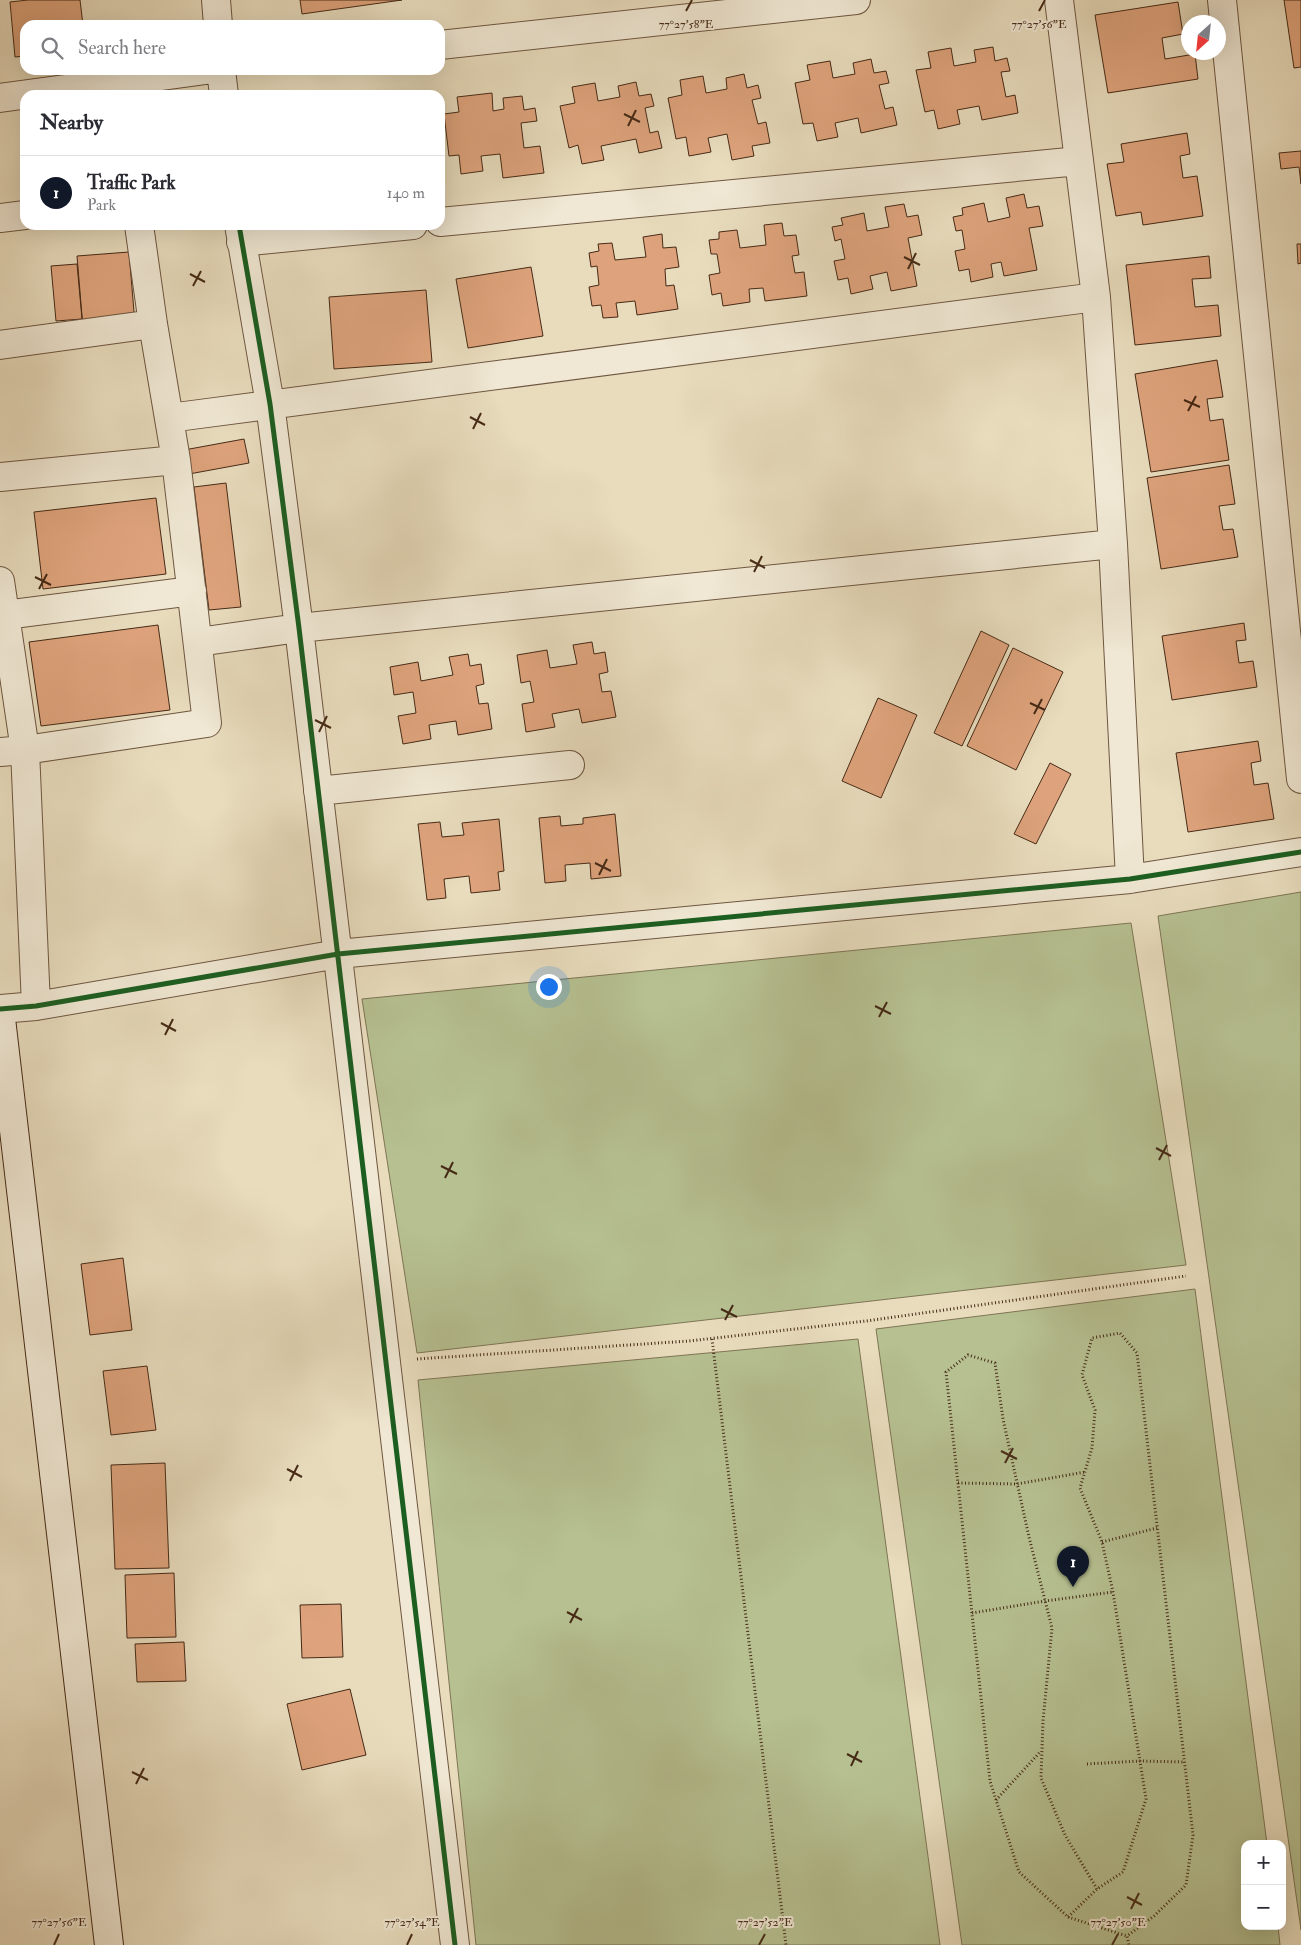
<!DOCTYPE html>
<meta charset="utf-8">
<style>
:root{--surface:#fff;--page:#f7f7f7;--text:#2b2b33;--muted:#7c7c81;--line:#e1e1e2;--accent:#111827}
body{margin:0;font-family:"IM FELL Double Pica",serif;background:var(--page);color:var(--text)}
.controls{position:absolute;right:15px;bottom:15px;display:grid;overflow:hidden;border-radius:10px;box-shadow:0 5px 20px #0002}
.controls button{width:45px;height:45px;display:grid;place-items:center;padding:0;border:0;border-bottom:1px solid var(--line);background:var(--surface);color:var(--text);font:25px sans-serif}
.compass{position:absolute;left:1181px;top:15px;width:45px;height:45px;border-radius:50%;background:var(--surface);box-shadow:0 5px 20px #0002;rotate:207deg}
.you{position:absolute;left:548px;top:986px;width:18px;height:18px;margin:-12px;border:4px solid #fff;border-radius:50%;background:#1a73e8;box-shadow:0 0 0 8px #1a73e833}
.badge{display:grid;place-items:center;width:32px;height:32px;border-radius:50%;background:var(--accent);color:#fff;font-size:16px;font-weight:700}
.pin{position:absolute;translate:-50% -41px;filter:drop-shadow(0 1px 2px #0008)}
.pin::after{content:'';position:absolute;top:26px;width:18px;height:15px;background:inherit;clip-path:polygon(0 0,100% 0,50% 100%)}
.list{margin:0;padding:0;list-style:none}
h2{display:flex;justify-content:space-between;align-items:center;height:65px;margin:0;padding:0 20px;font-size:21px}
h2 small{font-size:16px;font-weight:400;color:var(--muted)}
.list li{display:grid;grid-template-columns:32px 1fr auto;gap:15px;align-items:center;box-sizing:border-box;height:75px;padding:0 20px;border-top:1px solid var(--line)}
.list b{display:block;font-size:19px;white-space:nowrap}
.list p{margin:0;font-size:16px;white-space:nowrap;color:var(--muted)}
.list em{font-size:16px;font-style:normal;color:var(--muted)}
.icon{flex:none;width:28px;height:28px;fill:none;stroke:currentColor;stroke-width:2;stroke-linecap:round;stroke-linejoin:round}
.map{position:relative;flex:none;width:1301px;height:1945px;overflow:hidden}
.search{position:absolute;background:var(--surface);box-shadow:0 5px 20px #0002;left:20px;top:20px;width:425px;height:55px;display:flex;align-items:center;gap:12px;box-sizing:border-box;padding:0 18px;border-radius:15px;color:var(--muted);font-size:19px}
.panel{position:absolute;background:var(--surface);box-shadow:0 5px 20px #0002;left:20px;top:90px;width:425px;height:140px;border-radius:15px}
.map>svg:first-child{display:block}
.green{fill:#b6c091;stroke:#7e7554}
.building{fill:#dea37c;stroke:#462a16}
.lines{fill:none;stroke-linecap:round;stroke-linejoin:round}
.minor-casing{stroke:#6e5640;stroke-width:30}
.secondary-casing{stroke:#462a16;stroke-width:30}
.path{stroke:#462a16;stroke-width:3;stroke-dasharray:1 2.5;stroke-linecap:butt}
.minor{stroke:#f0e8d4;stroke-width:28}
.secondary{stroke:#f0e8d4;stroke-width:28}
.cycleway-casing{stroke:#f0e8d4;stroke-width:8}
.cycleway{stroke:#1b5e20;stroke-width:5}
.ticks{fill:none;stroke:#462a16;stroke-width:2}
.ticks-label{font-size:12px;text-anchor:middle;fill:#462a16;stroke:#f0e8d4;stroke-width:4;stroke-linejoin:round;paint-order:stroke}
</style>
<div class="map">
<svg width="1301" height="1945" viewBox="0 0 1301 1945">
<rect width="100%" height="100%" fill="#e8dcbd"/>
<filter id="stains"><feTurbulence type="fractalNoise" baseFrequency=".004" numOctaves="4"/><feColorMatrix values="0 0 0 0 .2 0 0 0 0 .09 0 0 0 0 .02 0 0 0 .5 -.17"/></filter>
<radialGradient id="worn" r=".72"><stop offset=".6" stop-color="#630" stop-opacity="0"/><stop offset="1" stop-color="#630" stop-opacity=".3"/></radialGradient>
<path class="green" d="M1301,892v1038l-143,-1014z
M1131,923l55,342 -769,88 -55,-354z
M1195,1289l72,555h-22v82h33l2,19h-318l-86,-616z
M858,1339l82,606h-464l-58,-565z"/>
<path class="building" d="M28,0h52l3,25h-58v31l-10,1 -5,-55z
M300,0h102l-100,14z
M1284,0h17v67l-7,1z
M1178,2l5,32 -21,4 3,21 30,-5 3,25 -90,14 -13,-78z
M993,47l2,14 12,-3 3,13 -9,1 5,25 9,-2 3,18 -36,7 -3,-14 -22,4 3,14 -22,5 -4,-19 -9,2 -9,-42 15,-2 -3,-16 23,-4 3,18 22,-4 -2,-12z
M871,59l3,14 12,-2 3,12 -10,2 6,24 8,-2 4,18 -36,8 -3,-15 -23,5 3,14 -21,4 -4,-18 -10,1 -8,-41 15,-3 -3,-15 23,-4 3,17 22,-4 -2,-11z
M744,74l3,14 11,-3 3,13 -9,2 6,24 8,-2 4,21 -18,3 2,10 -22,4 -5,-26 -19,4 3,14 -22,4 -3,-19 -10,2 -8,-41 14,-3 -2,-15 23,-4 3,17 21,-4 -1,-11z
M636,82l3,14 12,-2 3,12 -9,2 5,25 8,-2 4,17 -23,5 -3,-14 -35,7 3,14 -22,4 -4,-19 -9,3 -9,-42 15,-3 -3,-16 23,-4 3,18 22,-4 -2,-11z
M492,93l1,18 11,-2 -1,-11 19,-2 2,14 11,-2 2,13 -16,2 3,25 16,-2 4,27 -41,5 -3,-24 -19,2 2,15 -22,3 -2,-19 -10,1 -5,-42 15,-2 -2,-15z
M1187,133l3,21 -10,2 3,22 14,-2 6,40 -60,9 -2,-13 -25,4 -9,-52 17,-2 -3,-18z
M1301,151v33l-2,-17 -18,2 -2,-16z
M1024,194l3,14 12,-2 4,20 -14,2 8,42 -33,6 -3,-14 -10,2 2,13 -22,5 -2,-13 -10,2 -4,-20 10,-2 -3,-19 -6,1 -3,-14 10,-2 -1,-7 22,-5 4,19 22,-5 -4,-19z
M904,204l3,13 11,-2 4,20 -14,3 9,48 -26,5 -4,-19 -17,4 3,13 -22,5 -3,-16 -10,2 -4,-19 11,-2 -4,-20 -6,2 -3,-14 11,-2 -2,-7 23,-5 3,18 22,-4 -4,-20z
M782,223l2,13 12,-1 3,20 -7,1 3,17 9,-1 3,24 -42,5 -2,-13 -14,1 1,13 -27,4 -2,-13 -9,2 -3,-20 11,-2 -3,-19h-6l-2,-14 10,-1v-7l18,-2 3,18 26,-3 -2,-20z
M662,234l1,14 13,-1 3,20 -14,2 1,17 8,-1 4,24 -41,6 -2,-14 -19,2 2,14 -15,1 -2,-13 -9,1 -3,-19 10,-2 -2,-19 -6,1 -2,-14 10,-2 -1,-7 14,-1 3,17 31,-3 -3,-20z
M1297,244h4v19l-3,1z
M129,252l6,72 -52,4 -6,-72z
M1209,256l2,22 -19,1 3,28 23,-2 3,31 -86,9 -9,-80z
M77,264l5,55 -26,2 -5,-55z
M531,267l12,69 -75,12 -12,-69z
M426,290l6,72 -98,7 -5,-72z
M1217,360l6,37 -16,2 3,22 13,-2 6,41 -78,12 -16,-98z
M244,439l5,24 -60,11 -5,-24z
M1229,465l6,39 -16,2 4,24 10,-1 5,28 -77,12 -14,-91z
M226,483l15,124 -32,3 -15,-123z
M156,498l10,76 -123,15 -9,-77z
M1244,623l2,17 -10,1 3,22 14,-2 4,26 -85,13 -10,-64z
M158,625l12,85 -129,16 -12,-84z
M981,631l28,14 -47,101 -28,-13z
M592,642l2,12 11,-2 3,20 -9,2 3,18 9,-1 5,26 -34,6 -3,-14 -27,5 3,13 -29,5 -4,-28 12,-2 -4,-21 -9,2 -4,-28 30,-5 3,18 27,-4 -4,-19z
M1013,648l50,24 -47,98 -49,-24z
M468,654l2,12 11,-2 3,20 -8,2 3,18 9,-1 4,26 -34,6 -2,-14 -27,4 2,14 -28,5 -5,-28 18,-3 -3,-21 -19,3 -4,-28 28,-5 3,19 32,-6 -4,-18z
M878,698l39,17 -36,83 -39,-17z
M1258,741l3,20 -10,2 3,22 14,-2 6,36 -86,13 -12,-79z
M1050,763l21,11 -35,70 -22,-10z
M615,814l6,62 -30,3 -1,-16 -25,2 1,16 -21,2 -6,-65 21,-2 1,10 22,-2v-6z
M499,819l5,52 -6,1 2,18 -29,3 -2,-17 -25,3 2,19 -19,2 -9,-76 22,-2 2,15 22,-2 -2,-12z
M123,1258l9,72 -42,5 -9,-71z
M147,1366l9,64 -45,5 -8,-64z
M165,1463l4,105 -54,1 -4,-104z
M174,1573l2,64 -49,1 -2,-63z
M341,1604l2,53 -41,1 -2,-53z
M184,1642l2,39 -49,1 -2,-38z
M350,1689l16,66 -64,15 -15,-66z"/>
<g class="lines">
<defs>
<path id="minor" d="M216,0l2,25
M1059,0l37,297 17,247 17,335
M1222,0l79,779
M440,45l416,-45
M221,70l3,25
M0,98l206,-28
M0,218l25,-3
M440,222l639,-61
M239,225l31,179 29,224 156,1317
M241,242l172,-17
M0,345l153,-21
M169,418l927,-121
M0,477l176,-17
M0,581l25,169 11,256
M5,615l187,-24
M198,642l101,-14 814,-84
M0,752l25,-2 182,-27 -31,-263 -23,-136 -14,-99
M318,791l252,-26
M0,1009l36,-3 302,-52 792,-75 171,-27"/>
<path id="secondary" d="M0,1010l109,935"/>
</defs>
<use href="#minor" class="minor-casing"/>
<use href="#secondary" class="secondary-casing"/>
<path class="path" d="M712,1339l74,606
M417,1359l272,-18 177,-20 320,-45
M958,1483l59,1 68,-12
M1102,1542l55,-14
M972,1613l73,-12 68,-9
M1087,1764l53,-3 45,1
M996,1800l45,-49
M1097,1889l-32,-54 -24,-57 2,-57 9,-93 -23,-91 -26,-118 -8,-56 -27,-8 -22,17 44,409 29,91 49,45 29,-28 26,-17 23,-73 -33,-207 -11,-50 -22,-54 12,-40 3,-38 -13,-35 10,-37 28,-5 17,20 56,482 -7,50 -32,31 -27,20 2,9
M1068,1917l59,19"/>
<use href="#minor" class="minor"/>
<use href="#secondary" class="secondary"/>
<defs>
<path id="cycleway" d="M239,225l31,179 29,224 156,1317
M0,1009l36,-3 302,-52 792,-75 171,-27"/>
</defs>
<use href="#cycleway" class="cycleway-casing"/>
<use href="#cycleway" class="cycleway"/>
</g>
<path class="ticks" d="M686,11l6,-11M1039,11l6,-11M624,114l16,8M628,126l8,-16M904,257l16,8M908,269l8,-16M190,274l15,8M193,286l8,-15M1184,400l16,7M1188,411l8,-15M470,417l15,8M473,429l8,-16M750,560l15,8M754,572l8,-16M35,577l16,8M39,589l8,-15M1030,703l15,7M1034,714l8,-15M315,720l16,8M319,732l8,-16M595,863l16,8M599,875l8,-16M875,1006l16,8M879,1017l8,-15M161,1023l15,8M165,1035l8,-16M1156,1148l15,8M1159,1160l8,-15M441,1166l16,8M445,1178l8,-16M721,1309l16,8M725,1320l8,-15M1001,1451l16,8M1005,1463l8,-15M287,1469l15,8M290,1481l8,-16M567,1612l15,8M570,1623l8,-15M847,1754l15,8M851,1766l7,-15M132,1772l16,8M136,1784l8,-16M1127,1897l15,8M1131,1909l8,-16M54,1945l5,-11M407,1945l5,-11M759,1945l6,-11M1112,1945l6,-11"/>
<g class="ticks-label">
<text x="686" y="28">77°27'58"E</text>
<text x="1039" y="28">77°27'56"E</text>
<text x="59" y="1926">77°27'56"E</text>
<text x="412" y="1926">77°27'54"E</text>
<text x="765" y="1926">77°27'52"E</text>
<text x="1118" y="1926">77°27'50"E</text>
</g>
<rect width="100%" height="100%" filter="url(#stains)"/>
<rect width="100%" height="100%" fill="url(#worn)"/>
</svg>
<div class="controls">
<button>+</button>
<button>−</button>
</div>
<svg class="compass" viewBox="-18 -18 36 36"><path d="M0-13l5 13h-10z" fill="#e53935"/><path d="M0 13l5-13h-10z" fill="#7c7c81"/></svg>
<div class="you"></div>
<div class="pin badge" style="left:1073px;top:1587px">1</div>
<div class="search"><svg class="icon" aria-label="search" viewBox="0 0 24 24"><circle cx="10" cy="10" r="6"/><path d="M15 15l6 6"/></svg>Search here</div>
<section class="panel">
<h2>Nearby<small></small></h2>
<ul class="list">
<li><span class="badge">1</span><div><b>Traffic Park</b><p>Park</p></div><em>140 m</em></li>
</ul>
</section>
</div>
